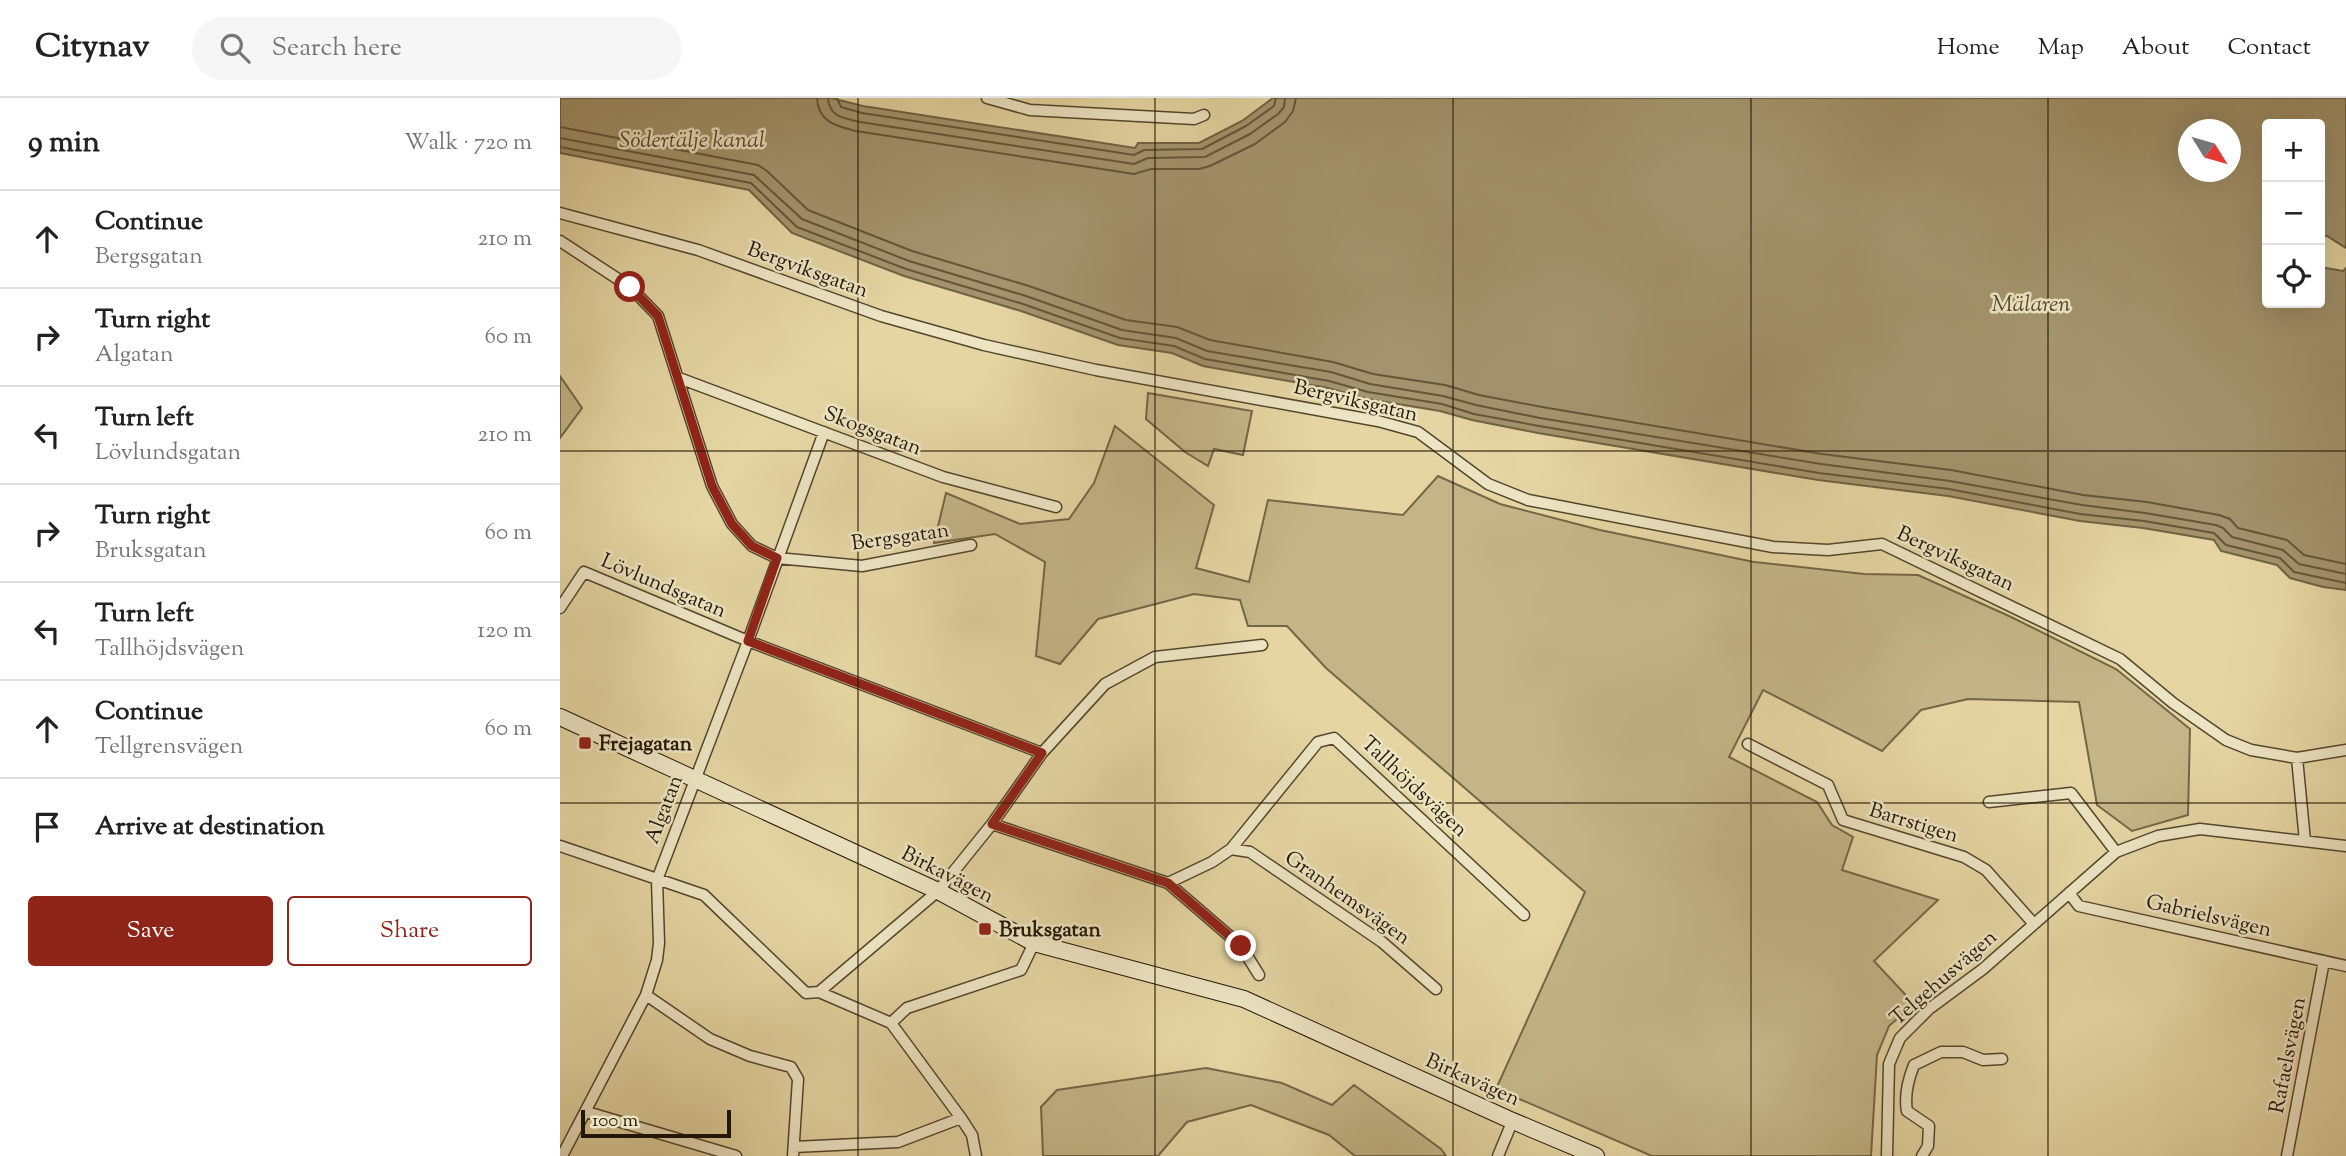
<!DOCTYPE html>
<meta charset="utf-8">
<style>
:root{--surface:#fff;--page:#f6f6f6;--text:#222;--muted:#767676;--line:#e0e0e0;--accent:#8f2418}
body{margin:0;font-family:"Sorts Mill Goudy",serif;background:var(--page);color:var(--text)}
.controls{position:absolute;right:21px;top:21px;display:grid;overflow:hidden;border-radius:7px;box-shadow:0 7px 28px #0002}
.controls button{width:63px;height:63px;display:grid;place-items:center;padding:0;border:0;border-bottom:2px solid var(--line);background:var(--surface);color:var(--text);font:35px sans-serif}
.compass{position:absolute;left:1618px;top:21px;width:63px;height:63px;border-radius:50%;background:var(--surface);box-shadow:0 7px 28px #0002;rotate:127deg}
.scale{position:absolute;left:21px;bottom:18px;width:150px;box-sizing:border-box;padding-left:7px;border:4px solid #241705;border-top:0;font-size:19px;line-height:24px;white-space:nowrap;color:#241705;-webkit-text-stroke:5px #ede4c3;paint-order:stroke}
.stop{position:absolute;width:21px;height:21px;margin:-16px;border:5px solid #8f2418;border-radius:50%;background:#fff}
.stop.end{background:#8f2418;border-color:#fff;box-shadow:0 2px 7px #0008}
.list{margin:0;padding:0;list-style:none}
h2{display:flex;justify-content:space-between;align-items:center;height:91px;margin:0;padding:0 28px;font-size:30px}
h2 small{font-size:23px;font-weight:400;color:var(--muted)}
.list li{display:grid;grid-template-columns:46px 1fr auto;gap:21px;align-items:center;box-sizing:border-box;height:98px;padding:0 28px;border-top:2px solid var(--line)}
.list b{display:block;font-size:26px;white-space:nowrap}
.list p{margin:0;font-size:23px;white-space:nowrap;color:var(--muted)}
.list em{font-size:23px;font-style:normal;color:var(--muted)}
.actions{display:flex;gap:14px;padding:21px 28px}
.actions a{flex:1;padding:16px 0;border:2px solid var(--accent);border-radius:7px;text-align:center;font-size:24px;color:var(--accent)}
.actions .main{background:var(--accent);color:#fff}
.icon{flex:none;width:38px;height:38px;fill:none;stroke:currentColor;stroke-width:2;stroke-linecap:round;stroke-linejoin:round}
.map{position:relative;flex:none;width:1786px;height:1058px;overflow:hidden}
header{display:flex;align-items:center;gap:42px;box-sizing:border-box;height:98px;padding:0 35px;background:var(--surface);border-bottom:2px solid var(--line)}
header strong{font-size:33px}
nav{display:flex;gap:38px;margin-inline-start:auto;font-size:24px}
.search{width:490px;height:63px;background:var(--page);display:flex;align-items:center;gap:18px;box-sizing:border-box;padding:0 24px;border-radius:38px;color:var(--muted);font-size:26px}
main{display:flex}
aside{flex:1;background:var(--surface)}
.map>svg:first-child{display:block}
.green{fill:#c3b587;stroke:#746646;stroke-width:2}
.water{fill:#a3946d;stroke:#706243;stroke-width:2;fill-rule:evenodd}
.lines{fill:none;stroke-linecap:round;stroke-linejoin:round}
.shore{stroke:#645639;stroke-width:2}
.street-casing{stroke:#54462c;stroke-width:13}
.secondary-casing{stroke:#241705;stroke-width:18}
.street{stroke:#ede4c3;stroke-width:10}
.secondary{stroke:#ede4c3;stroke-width:16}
.route{stroke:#8f2418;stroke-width:9}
.grid{fill:none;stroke:#241705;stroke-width:2;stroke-opacity:0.55}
.poi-dot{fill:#8f2418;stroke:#ede4c3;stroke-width:2.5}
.labels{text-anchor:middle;stroke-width:5;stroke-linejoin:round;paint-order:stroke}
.street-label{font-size:21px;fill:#241705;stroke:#ede4c3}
.poi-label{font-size:21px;font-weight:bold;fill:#241705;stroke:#ede4c3;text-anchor:start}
.water-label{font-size:23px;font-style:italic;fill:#57492f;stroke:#ede4c3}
</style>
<header>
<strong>Citynav</strong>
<div class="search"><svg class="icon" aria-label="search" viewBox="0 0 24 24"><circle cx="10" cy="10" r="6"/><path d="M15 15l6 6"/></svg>Search here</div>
<nav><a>Home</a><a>Map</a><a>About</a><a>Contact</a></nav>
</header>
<main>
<aside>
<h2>9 min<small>Walk · 720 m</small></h2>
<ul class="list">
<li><svg class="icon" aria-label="ahead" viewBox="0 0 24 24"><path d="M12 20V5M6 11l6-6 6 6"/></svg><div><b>Continue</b><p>Bergsgatan</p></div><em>210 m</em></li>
<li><svg class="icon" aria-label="right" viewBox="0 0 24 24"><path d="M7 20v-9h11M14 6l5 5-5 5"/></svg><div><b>Turn right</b><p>Algatan</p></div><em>60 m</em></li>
<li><svg class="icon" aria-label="left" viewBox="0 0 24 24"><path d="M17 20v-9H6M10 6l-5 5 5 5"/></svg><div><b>Turn left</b><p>Lövlundsgatan</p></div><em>210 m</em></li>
<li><svg class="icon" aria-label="right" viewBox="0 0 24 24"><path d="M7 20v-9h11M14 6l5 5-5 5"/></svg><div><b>Turn right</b><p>Bruksgatan</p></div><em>60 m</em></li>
<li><svg class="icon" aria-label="left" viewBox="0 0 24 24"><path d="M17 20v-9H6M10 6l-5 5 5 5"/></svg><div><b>Turn left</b><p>Tallhöjdsvägen</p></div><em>120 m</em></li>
<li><svg class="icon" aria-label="ahead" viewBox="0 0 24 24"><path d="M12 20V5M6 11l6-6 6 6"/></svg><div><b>Continue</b><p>Tellgrensvägen</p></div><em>60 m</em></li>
<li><svg class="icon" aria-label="arrive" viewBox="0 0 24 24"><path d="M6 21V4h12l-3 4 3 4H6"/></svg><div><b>Arrive at destination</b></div></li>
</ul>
<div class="actions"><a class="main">Save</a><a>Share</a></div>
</aside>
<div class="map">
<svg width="1786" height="1058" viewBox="0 0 1786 1058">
<rect width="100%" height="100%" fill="#e4d5a2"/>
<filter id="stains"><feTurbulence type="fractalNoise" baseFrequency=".00286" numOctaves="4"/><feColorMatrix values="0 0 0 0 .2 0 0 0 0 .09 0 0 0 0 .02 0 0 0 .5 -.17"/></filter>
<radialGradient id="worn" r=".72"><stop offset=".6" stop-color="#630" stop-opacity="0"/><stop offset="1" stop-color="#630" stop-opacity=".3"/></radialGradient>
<path class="green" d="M0,278l22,32 -22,30z
M588,295l104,18 -9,44 -29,-6 -6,17 -23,-14 -39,-33z
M555,328l99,79 -18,63 53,14 19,-82 135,15 35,-39 62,28 100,26 154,32 110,12 54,1 91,41 107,53 74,60 -2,86 -56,16 -35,-26 -18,-103 -111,-3 -47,11 -39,41 -119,-61 -34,67 88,45 15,23 21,12 -11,33 96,30 -64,61 40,43 -25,22 -12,29 -6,101h-219l-156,-67 89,-197 -259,-224 -39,-42h-39l-8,-26 -46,-6 -96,25 -38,45 -24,-8 9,-94 -50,-28 -61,9 12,-50 74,31 49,-5 25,-36z
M646,970l76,15 50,22 22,-20 87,64 5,7h-91l-26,-21 -78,-30 -64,17 -29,34h-115l-2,-49 16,-17z"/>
<path class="water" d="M0,0h271l32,8 272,42 3,-5h61l43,-22 31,-23h1073v150l-19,-12h-7v-112h-53v179h53v-36l23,4 3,-3v322l-23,-3 -33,-9 -13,-13 -56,-14 -7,-11 -71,-12 -63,-7 -132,-25 -130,-16 -280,-47 -66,-13 -32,-9 -73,-12 -39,-11 -125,-22 -31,-13 -54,-8 -97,-34 -117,-35 -112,-43 -43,-43 -189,-37zM1629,32h42v42h-42z"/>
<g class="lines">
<path class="shore" d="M257,0c1,24 19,28 39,33l278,43 17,-5h48l11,-3 45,-22 30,-22 8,-11 3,-13
M268,0c1,19 16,20 32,24l274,42 14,-6 57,-1 45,-23 28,-20 6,-7 1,-9
M277,0l4,9 21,6 272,42 10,-5 58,-1 44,-23 28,-20 2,-8
M0,29l198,38 9,6 41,39 104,41 117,35 97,34 51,7 33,13 123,22 40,12 72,11 34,10 63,12 280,47 129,16 132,25 64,7 72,13 11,4 8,9 49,12 17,15 42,9
M0,40l194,37 48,44 107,42 117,35 96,34 54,8 31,13 124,21 39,12 73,12 33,9 64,13 281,46 129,17 132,24 63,8 71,12 7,3 9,9 51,13 16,14 47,10
M0,49l191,36 46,44 109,42 117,35 97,34 54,8 31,13 124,22 39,11 74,12 32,10 65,12 280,47 130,16 131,25 64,7 70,12 12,12 54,13 14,14 52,11"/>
<defs>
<path id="street" d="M427,0l43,12 164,9 10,-4
M0,115l138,37 183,66 103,29 112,25 282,51 40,11 70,52 40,16 245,47 55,3 54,-6 238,115 53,44 53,37 25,10 46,8 49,-8
M0,143l70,46 28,29 54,170 20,38 20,22 25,12 85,8 109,-21
M119,280l264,99 113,30
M0,510l24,-36 164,69 294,112
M1188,646l80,41 15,35 121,37 22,13 47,53
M1737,660l8,83
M1429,704l82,-9 45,59
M432,726l176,59 44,-21 19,-13 87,-107 16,-4 190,177
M0,748l144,49 102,98 13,-1 72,31 70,95
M671,751l19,3 132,90 54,47
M608,785l73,63 18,29
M1509,795l10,13 267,60
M259,894l119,-101 54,-67 50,-71 63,-69 50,-27 107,-12
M86,897l64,44 40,17 41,11 7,12 -5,77
M331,925l16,-15 114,-38 13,-27
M27,1014l149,44
M234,1049l104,-5 63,-24 11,17 4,21
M2,1058l84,-161 11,-35 2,-17 -2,-63 91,-239 76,-209
M938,1058l15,-36
M1327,1058l2,-92 11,-26 29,-29 54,-40 133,-117 42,-16 42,-7 146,17
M1362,1058l6,-10 1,-20 -22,-15c-3,-16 1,-31 7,-46l27,-13h22l20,8 19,-1
M1727,1058l37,-195"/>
<path id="secondary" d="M0,619l378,174 96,52 210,56 264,120 88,37"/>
</defs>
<use href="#street" class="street-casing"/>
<use href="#secondary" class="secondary-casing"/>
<use href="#street" class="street"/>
<use href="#secondary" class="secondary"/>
</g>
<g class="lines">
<path class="route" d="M70,189l28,29 54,170 20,38 20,22 25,12 -29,83 294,112 -50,71 176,59 73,63"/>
</g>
<path class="grid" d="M298,0v1058M595,0v1058M893,0v1058M1191,0v1058M1488,0v1058M0,353h1786M0,705h1786"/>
<g class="poi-dot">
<rect x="18" y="638" width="14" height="14" rx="3.5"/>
<rect x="418" y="824" width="14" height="14" rx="3.5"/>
</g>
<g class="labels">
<g class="street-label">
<text transform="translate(248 171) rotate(20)" y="7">Bergviksgatan</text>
<text transform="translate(796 302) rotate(13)" y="7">Bergviksgatan</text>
<text transform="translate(313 332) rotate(21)" y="7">Skogsgatan</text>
<text transform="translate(340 438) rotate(-8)" y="7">Bergsgatan</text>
<text transform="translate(1396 460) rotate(25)" y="7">Bergviksgatan</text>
<text transform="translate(104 487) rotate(23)" y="7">Lövlundsgatan</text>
<text transform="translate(855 688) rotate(43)" y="7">Tallhöjdsvägen</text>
<text transform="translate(103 711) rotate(-69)" y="7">Algatan</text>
<text transform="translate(1354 724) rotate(17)" y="7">Barrstigen</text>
<text transform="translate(388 776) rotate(27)" y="7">Birkavägen</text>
<text transform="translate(788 799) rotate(35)" y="7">Granhemsvägen</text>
<text transform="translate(1649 817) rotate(13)" y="7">Gabrielsvägen</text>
<text transform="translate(1383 879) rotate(-41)" y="7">Telgehusvägen</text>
<text transform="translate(1727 957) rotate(-79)" y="7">Rafaelsvägen</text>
<text transform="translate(913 981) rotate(24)" y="7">Birkavägen</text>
</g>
<g class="poi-label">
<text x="39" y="652">Frejagatan</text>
<text x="439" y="838">Bruksgatan</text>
</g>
<g class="water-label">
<text x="132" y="49">Södertälje kanal</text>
<text x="1471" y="213">Mälaren</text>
</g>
</g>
<rect width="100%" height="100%" filter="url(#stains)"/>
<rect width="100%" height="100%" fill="url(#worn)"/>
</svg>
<div class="controls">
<button>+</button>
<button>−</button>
<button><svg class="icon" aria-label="locate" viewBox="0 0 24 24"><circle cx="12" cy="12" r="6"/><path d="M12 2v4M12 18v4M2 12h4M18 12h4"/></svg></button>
</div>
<svg class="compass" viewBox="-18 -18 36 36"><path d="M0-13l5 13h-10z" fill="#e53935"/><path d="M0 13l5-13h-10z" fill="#767676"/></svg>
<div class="scale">100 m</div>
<div class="stop" style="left:70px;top:189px"></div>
<div class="stop end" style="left:681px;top:848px"></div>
</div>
</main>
